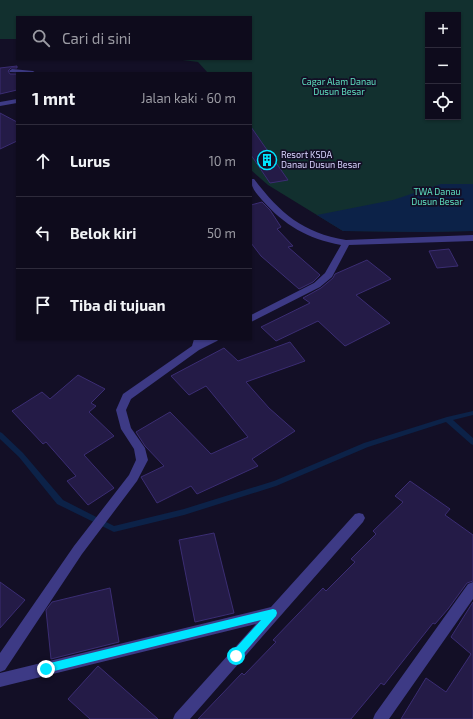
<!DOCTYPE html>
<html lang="id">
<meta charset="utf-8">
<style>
:root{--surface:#0e0b1c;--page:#171425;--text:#f1f3f6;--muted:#9b9ba3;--line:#2e2b3b}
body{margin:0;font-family:"Exo 2",sans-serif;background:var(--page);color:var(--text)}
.controls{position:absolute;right:12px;top:12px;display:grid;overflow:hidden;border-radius:0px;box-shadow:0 1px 3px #0004}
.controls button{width:36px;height:36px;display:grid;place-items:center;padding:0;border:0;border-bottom:1px solid var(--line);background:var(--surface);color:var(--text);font:20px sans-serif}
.stop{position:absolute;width:12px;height:12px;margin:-9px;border:3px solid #00e5ff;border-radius:50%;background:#fff}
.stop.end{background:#00e5ff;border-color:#fff;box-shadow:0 1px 4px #0008}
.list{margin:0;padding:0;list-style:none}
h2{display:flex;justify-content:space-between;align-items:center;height:52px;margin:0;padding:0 16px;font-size:17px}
h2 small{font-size:13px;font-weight:400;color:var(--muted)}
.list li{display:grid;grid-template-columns:26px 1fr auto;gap:12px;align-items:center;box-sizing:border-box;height:72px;padding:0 16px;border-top:1px solid var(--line)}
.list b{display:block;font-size:15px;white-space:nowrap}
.list em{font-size:13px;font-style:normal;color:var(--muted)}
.icon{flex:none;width:22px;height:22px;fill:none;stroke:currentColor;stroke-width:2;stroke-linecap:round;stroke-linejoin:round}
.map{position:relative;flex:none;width:473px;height:719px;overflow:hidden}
.search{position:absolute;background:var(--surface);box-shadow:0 1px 3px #0004;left:16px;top:16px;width:236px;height:44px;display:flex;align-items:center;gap:10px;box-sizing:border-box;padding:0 14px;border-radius:0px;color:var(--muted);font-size:15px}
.panel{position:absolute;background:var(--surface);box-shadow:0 1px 3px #0004;left:16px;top:72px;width:236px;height:268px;border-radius:0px}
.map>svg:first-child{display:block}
.green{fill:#12302f;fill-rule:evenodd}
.water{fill:#0c2248}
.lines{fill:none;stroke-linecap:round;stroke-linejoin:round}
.stream{fill:#0c2248;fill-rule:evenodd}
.building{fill:#241b47;stroke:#3b2d73}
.street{fill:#3d3a85;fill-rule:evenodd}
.route{fill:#00e5ff}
.labels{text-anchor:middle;stroke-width:3.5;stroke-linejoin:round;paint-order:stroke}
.far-park-label{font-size:9px;fill:#5fe0c0;stroke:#130f26}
.far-poi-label{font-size:9px;fill:#d9d4ff;stroke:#130f26;text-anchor:start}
</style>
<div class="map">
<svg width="473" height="719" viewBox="0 0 473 719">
<rect width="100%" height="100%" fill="#130f26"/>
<path class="green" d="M0,0h473v231l-49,1 -81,-1 -75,-46 -17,-15v-97h-43l-10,-11 -23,-3h76v-42h-234v22h-17zM428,15h30v102h-30z"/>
<path class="water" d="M441,184h32v47l-49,1 -81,-1 -26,-16 76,-15z"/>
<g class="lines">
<path class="stream" d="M473,411v4l-20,5 20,18v7l-2,-1 -25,-22 -78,25 -92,39 -92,29 -70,17 -57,-28 -38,-47 -19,-18v-7l2,1 21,20 40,47 51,26 70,-17 90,-28 90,-38 83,-26z"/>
</g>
<path class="building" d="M17,66v2h-6l-3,3 2,3h7v16l-17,4v-26z
M0,113l17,9v19l-17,8z
M251,127l37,53 -18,3 -19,-28z
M262,202l8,8 11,17 -4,2 16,17 -5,1 32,28 -7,7 -14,7 -38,-33 -10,-13v-38z
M449,249l9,17 -21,2 -8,-17z
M367,260l24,19 -35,16 34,28 -45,23 -27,-25 -42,20 -15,-14 49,-24 -7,-5 18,-10 12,-10 2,-4z
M290,342l15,19 -59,21 23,26 26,23 -43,28 6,7 -61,28 -6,-8 -34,17 -16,-26 23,-11 -19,-20 -9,-14 34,-20 41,42 37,-17 -42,-51 -17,9 -18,-19 53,-28 14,13z
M78,375l27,14 -14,14 5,3 -7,6 25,24 -30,19 30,33 -26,17 -21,-24 9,-5 -30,-34 -3,2 -31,-33 30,-19 8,7z
M410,481l40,28 -5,6 28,20v46l-6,2 -19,26 -13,15 -2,-1 -49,62 -3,-2 -30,36h-153l44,-46 2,2 32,-33 -3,-2 50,-52 3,3 29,-29 -4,-3 25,-25 -3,-3 30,-29 -8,-6z
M214,533l20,80 -39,9 -16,-82z
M0,582l25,18 -25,28z
M110,588l9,54 -68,17 -5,-49 6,-8z
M473,602v117h-72l25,-41 20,14 25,-38 -20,-17z
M98,666l60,53h-68l-22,-20z"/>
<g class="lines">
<path class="street" d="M12,69l21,2 3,2 -26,-1 -1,-1z
M17,99v4l-17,3v-4z
M251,179h3c26,34 49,54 92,61l127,-5v6l-124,4 -17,32 -12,10 -69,35v-7l63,-32 11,-10 16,-28c-33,-6 -57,-20 -79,-45 -6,-7 -11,-12 -11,-21z
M194,339h25l-2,2 -18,9 -68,49 -5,11 5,18 14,20 3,12 -11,21 -55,73 -77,116 -5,2v-19l74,-107 55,-71 7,-15 -2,-11 -13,-20 -5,-19 7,-16 69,-48z
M359,513l4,1 2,4 -2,4 -173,197h-17l2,-5 81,-90 -256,63v-14l271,-66 84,-93z
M473,582v17l-84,120h-16l2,-5 93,-130z"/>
</g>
<path class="route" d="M273,609l3,1 1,3 -1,3 -37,43 -3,1 -4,-1 -1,-3 1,-4 29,-32 -215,53 -4,-1 -1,-3 1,-4 4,-1z"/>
<defs>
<symbol id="building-ring" viewBox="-11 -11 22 22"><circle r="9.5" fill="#130f26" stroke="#00e5ff" stroke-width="1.5"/><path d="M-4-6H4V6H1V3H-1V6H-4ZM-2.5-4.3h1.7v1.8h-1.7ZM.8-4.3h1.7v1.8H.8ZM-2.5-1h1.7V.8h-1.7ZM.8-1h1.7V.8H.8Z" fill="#00e5ff"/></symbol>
</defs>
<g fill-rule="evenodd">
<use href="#building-ring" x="256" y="149" width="22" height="22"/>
</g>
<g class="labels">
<g class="far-park-label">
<text x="339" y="85">Cagar Alam Danau<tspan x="339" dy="10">Dusun Besar</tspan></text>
<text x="437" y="195">TWA Danau<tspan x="437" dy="10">Dusun Besar</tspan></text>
</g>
<g class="far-poi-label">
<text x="281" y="158">Resort KSDA<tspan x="281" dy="10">Danau Dusun Besar</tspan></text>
</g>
</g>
</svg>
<div class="controls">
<button>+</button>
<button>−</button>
<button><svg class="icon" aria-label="locate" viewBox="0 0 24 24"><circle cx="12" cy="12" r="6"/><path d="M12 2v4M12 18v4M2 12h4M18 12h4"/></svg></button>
</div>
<div class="stop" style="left:236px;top:656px"></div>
<div class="stop end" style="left:46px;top:669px"></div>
<div class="search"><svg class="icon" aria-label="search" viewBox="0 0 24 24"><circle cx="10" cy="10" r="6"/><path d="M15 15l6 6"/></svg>Cari di sini</div>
<section class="panel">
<h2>1 mnt<small>Jalan kaki · 60 m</small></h2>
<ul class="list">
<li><svg class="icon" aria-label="ahead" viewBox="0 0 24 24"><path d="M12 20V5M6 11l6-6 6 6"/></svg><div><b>Lurus</b></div><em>10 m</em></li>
<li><svg class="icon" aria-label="left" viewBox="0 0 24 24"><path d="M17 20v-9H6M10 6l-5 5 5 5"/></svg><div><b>Belok kiri</b></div><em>50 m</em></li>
<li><svg class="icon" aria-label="arrive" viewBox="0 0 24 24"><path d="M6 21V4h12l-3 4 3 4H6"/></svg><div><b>Tiba di tujuan</b></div></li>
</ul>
</section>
</div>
